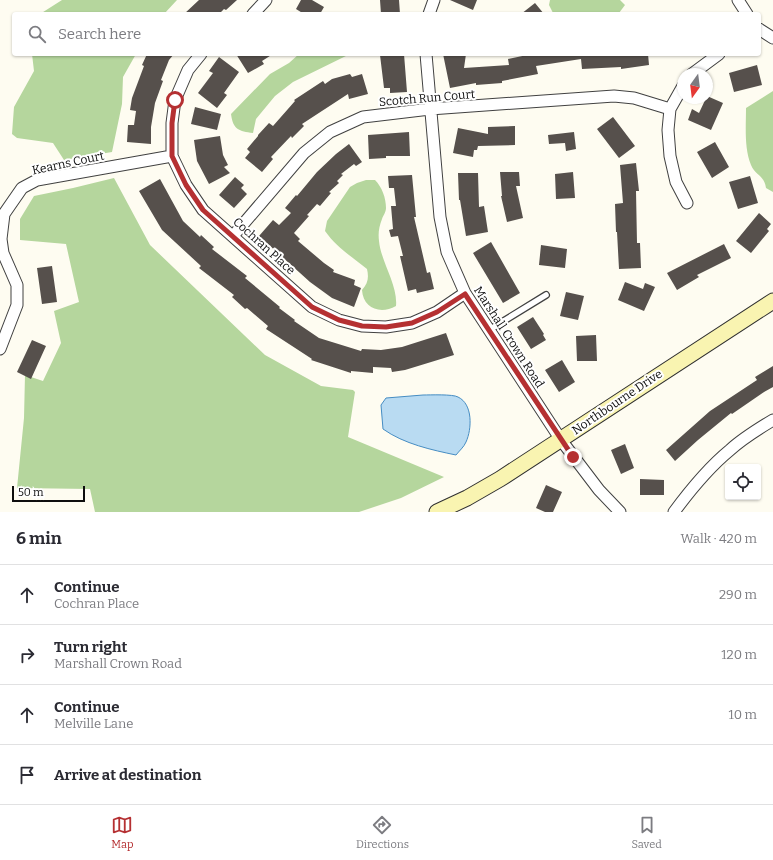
<!DOCTYPE html>
<meta charset="utf-8">
<style>
:root{--surface:#fff;--page:#f2f2f3;--text:#2b2b33;--muted:#7c7c81;--line:#e1e1e2;--accent:#b53032}
body{margin:0;font-family:Bitter,serif;background:var(--page);color:var(--text)}
.controls{position:absolute;right:12px;bottom:12px;display:grid;overflow:hidden;border-radius:4px;box-shadow:0 1px 3px #0004}
.controls button{width:36px;height:36px;display:grid;place-items:center;padding:0;border:0;border-bottom:1px solid var(--line);background:var(--surface);color:var(--text);font:20px sans-serif}
.compass{position:absolute;left:677px;top:68px;width:36px;height:36px;border-radius:50%;background:var(--surface);box-shadow:0 1px 3px #0004;rotate:194deg}
.scale{position:absolute;left:12px;bottom:10px;width:73px;box-sizing:border-box;padding-left:4px;border:2px solid #0e0e0e;border-top:0;font-size:11px;line-height:14px;white-space:nowrap;color:#0e0e0e;-webkit-text-stroke:3px #fff;paint-order:stroke}
.stop{position:absolute;width:12px;height:12px;margin:-9px;border:3px solid #b53032;border-radius:50%;background:#fff}
.stop.end{background:#b53032;border-color:#fff;box-shadow:0 1px 4px #0008}
.list{margin:0;padding:0;list-style:none}
h2{display:flex;justify-content:space-between;align-items:center;height:52px;margin:0;padding:0 16px;font-size:17px}
h2 small{font-size:13px;font-weight:400;color:var(--muted)}
.list li{display:grid;grid-template-columns:26px 1fr auto;gap:12px;align-items:center;box-sizing:border-box;height:60px;padding:0 16px;border-top:1px solid var(--line)}
.list b{display:block;font-size:15px;white-space:nowrap}
.list p{margin:0;font-size:13px;white-space:nowrap;color:var(--muted)}
.list em{font-size:13px;font-style:normal;color:var(--muted)}
.icon{flex:none;width:22px;height:22px;fill:none;stroke:currentColor;stroke-width:2;stroke-linecap:round;stroke-linejoin:round}
.map{position:relative;flex:none;width:773px;height:512px;overflow:hidden}
.search{position:absolute;background:var(--surface);box-shadow:0 1px 3px #0004;left:12px;right:12px;top:12px;height:44px;display:flex;align-items:center;gap:10px;box-sizing:border-box;padding:0 14px;border-radius:4px;color:var(--muted);font-size:15px}
.sheet{height:292px;background:var(--surface)}
nav{display:flex;justify-content:space-around;align-items:center;box-sizing:border-box;height:56px;border-top:1px solid var(--line);background:var(--surface);font-size:11px;color:var(--muted)}
nav a{display:grid;justify-items:center;gap:2px}
nav .on{color:var(--accent)}
.map>svg:first-child{display:block}
.forest{fill:#b5d69d}
.water{fill:#b9dbf2;stroke:#468dc3}
.building{fill:#56504c}
.lines{fill:none;stroke-linecap:round;stroke-linejoin:round}
.lane-casing{stroke:#414141;stroke-width:8}
.street-casing{stroke:#414141;stroke-width:13}
.secondary-casing{stroke:#303030;stroke-width:17}
.lane{stroke:#fff;stroke-width:5.5}
.street{stroke:#fff;stroke-width:11}
.secondary{stroke:#f9f4b1;stroke-width:15}
.route{stroke:#b53032;stroke-width:5}
.labels{text-anchor:middle;stroke-width:4;stroke-linejoin:round;paint-order:stroke}
.street-label{font-size:12px;fill:#0e0e0e;stroke:#fff}
</style>
<div class="map">
<svg width="773" height="512" viewBox="0 0 773 512">
<rect width="100%" height="100%" fill="#fefcf1"/>
<path class="forest" d="M62,0h115l-13,14h-124z
M550,0h70l5,5 -6,8 -62,1 -4,-1 -4,-8z
M32,54h104l-13,23 -1,27 -10,48 -48,8 -11,-17 -36,-5 -5,-4 2,-27 20,-36z
M299,54h51l-57,28 -18,14 -19,23 -3,14c-14,-2 -20,-3 -22,-19l39,-40 19,-11z
M773,91v101l-7,-4c-2,-13 -11,-13 -15,-23 -7,-17 -5,-39 -5,-57z
M114,178l36,67 115,110 56,31 32,4 2,2 -7,45 96,40 -43,21 -42,14h-264l-5,-23 -73,-1 7,-70 1,-43 18,6 18,-38 -7,-32 25,-9 -13,-58 -46,-4v-21l14,-23 39,-8z
M366,180h9c7,7 11,18 11,28 0,4 -3,8 -4,11 -3,8 -4,14 -3,22 2,21 19,44 17,65 -16,9 -33,2 -34,-16 6,-7 7,-12 5,-21 -16,-13 -30,-21 -42,-38l2,-10 23,-34 7,-4z"/>
<path class="water" d="M423,395c7,0 30,-1 35,2 15,7 14,32 8,45 -2,5 -7,9 -10,13 -24,-5 -52,-11 -73,-26l-2,-24 5,-7z"/>
<path class="building" d="M199,0h38l-11,10 -2,-1 -5,5h-35z
M301,0h11l12,7 -4,7h-16l-8,-5z
M380,0h19l1,14h-19z
M450,0h27l-4,10z
M535,3l9,11h-23z
M147,54h27l-5,6 -8,20 2,1 -8,22 -4,24v17l-24,-2 1,-17h6l2,-14 -6,-1 2,-12 12,-32 -2,-1z
M236,54h37l-11,7 2,3 -16,9z
M395,54h9l3,38 -17,1v-5h-6l-4,-33z
M443,54h23l-2,14 45,-3 -1,-6 24,-5h116l1,11 -28,4v-2l-39,2 -1,-10 -45,7 2,8 -36,7v2l-26,2v-2l-26,5z
M219,57l20,15 -15,21 3,2 -10,13 -19,-15 15,-20 -4,-2z
M757,65l5,20 -28,7 -5,-19z
M350,74l2,3 10,-3 6,20 -19,5 -1,-5 -46,30 2,2 -12,12 -1,-2 -20,21 2,2 -11,13 -17,-14 5,-6 -3,-3 11,-13v-1l11,-12 4,3 22,-25 -1,-1 29,-19 2,3 7,-5z
M707,96l16,7 -12,27 -23,-10 4,-11 7,4z
M195,107l26,7 -4,16 -26,-6z
M613,117l22,29 -16,12 -22,-29z
M515,126v19l-37,1 -1,4h-3l-1,7 -20,-4 5,-25 30,6v-7z
M409,132l1,24h-24v2l-17,1 -1,-24z
M574,132l2,17 -10,2 -1,-8 -16,1 -1,-9z
M220,136l3,19 5,10 -4,2 6,6 -21,11 -12,-23 -3,-21z
M715,142l14,25 -17,11 -15,-26z
M349,144l13,18 -6,4 -2,-2 -13,10 2,1 -6,6 2,2 -10,9 2,1 -11,13 -3,-2 -10,11 2,1 -15,17 6,6 -2,2 26,22 10,7 -1,2 22,8 -1,5 7,3 -7,19 -22,-9 -22,-16 -51,-46 14,-16 6,5 12,-12 -6,-5 11,-13 1,1 20,-24 19,-18z
M636,163l3,28h-3l1,52h3l1,25 -22,1 -2,-37h-1l-1,-28 8,-1 -3,-38z
M500,172h19l1,14h-4l7,32 -16,4 -6,-26h1z
M573,172l2,26 -19,1 -1,-25z
M458,173h20l1,34 5,-1 4,26 -22,4 -6,-36h-1z
M412,175l4,42h-2l13,56 3,-1 4,17 -17,4 -1,-4 -8,2 -8,-35h3l-5,-20 -7,1 -2,-7 4,-1 -2,-23h5l-2,-18h-5l-1,-12z
M750,176l8,27 -20,6 -9,-27z
M235,177l9,8 -3,3 6,6 -13,14 -15,-13z
M160,179l23,42 17,16 1,-2 13,12 -2,2 35,27 -2,2 35,29 -1,1 16,12 -1,1 25,17 42,13 1,-2 19,1 21,-3 44,-14 8,22 -49,15 -13,2 -1,-4 -18,-1v6l-22,-2v2l-40,-13 1,-1 -46,-30 2,-3 -21,-18 -2,1 -13,-12 2,-2 -35,-27 2,-2 -39,-36 -23,-39z
M759,213l12,11 -4,5 2,2 -18,22 -15,-12z
M491,242l29,51 -17,10 -30,-50z
M724,244l7,14 -34,17 2,2 -22,13 -10,-17z
M541,245l26,4 -2,19 -26,-3z
M52,266l5,36 -15,2 -5,-36z
M625,282l18,7 2,-6 10,4 -11,24 -26,-11z
M566,292l18,4 -6,24 -18,-4z
M533,317l11,17 -1,1 3,5 -15,9 -14,-22z
M596,335l1,26h-20l-1,-25z
M32,340l14,6 -15,33 -14,-7z
M562,360l13,22 -16,10 -14,-22z
M773,366v21l-9,5 -32,22 -1,-1 -33,27 -23,21 -9,-11 44,-39 47,-31 -2,-3z
M625,444l9,24 -13,6 -10,-24z
M640,479l24,1v15h-24z
M546,485l16,7 -9,20h-8l-9,-4z"/>
<g class="lines">
<defs>
<path id="lane" d="M489,330l57,-35"/>
<path id="street" d="M738,0l9,14
M253,14l13,-14
M429,14l5,-14
M759,29l14,9
M201,54l-13,16 -13,30 -3,23v33l14,29 17,25 109,97 27,13 23,6 24,1 26,-4 25,-11 28,-19
M426,54l14,163 7,35 18,41 96,147 38,50 21,22
M692,74l27,-20
M683,86l-13,23 -2,21 2,26 6,26 11,21
M233,236l71,-83 26,-21 33,-15 67,-8 184,-13 20,2 36,11
M0,349l17,-44v-20l-14,-32 -2,-14 3,-25 18,-26 15,-8 135,-24
M674,512c17,-23 34,-44 56,-62 13,-12 28,-21 43,-30"/>
<path id="secondary" d="M437,512l30,-14 33,-19 273,-178"/>
</defs>
<use href="#lane" class="lane-casing"/>
<use href="#street" class="street-casing"/>
<use href="#secondary" class="secondary-casing"/>
<use href="#lane" class="lane"/>
<use href="#street" class="street"/>
<use href="#secondary" class="secondary"/>
</g>
<g class="lines">
<path class="route" d="M175,100l-3,23v33l14,29 17,25 109,97 27,13 23,6 24,1 26,-4 25,-11 28,-18 108,163"/>
</g>
<g class="labels">
<g class="street-label">
<text transform="translate(427 98) rotate(-5)" y="4">Scotch Run Court</text>
<text transform="translate(68 163) rotate(-12)" y="4">Kearns Court</text>
<text transform="translate(264 246) rotate(42)" y="4">Cochran Place</text>
<text transform="translate(509 337) rotate(57)" y="4">Marshall Crown Road</text>
<text transform="translate(617 402) rotate(-34)" y="4">Northbourne Drive</text>
</g>
</g>
</svg>
<div class="controls">
<button><svg class="icon" aria-label="locate" viewBox="0 0 24 24"><circle cx="12" cy="12" r="6"/><path d="M12 2v4M12 18v4M2 12h4M18 12h4"/></svg></button>
</div>
<svg class="compass" viewBox="-18 -18 36 36"><path d="M0-13l5 13h-10z" fill="#e53935"/><path d="M0 13l5-13h-10z" fill="#7c7c81"/></svg>
<div class="scale">50 m</div>
<div class="stop" style="left:175px;top:100px"></div>
<div class="stop end" style="left:573px;top:457px"></div>
<div class="search"><svg class="icon" aria-label="search" viewBox="0 0 24 24"><circle cx="10" cy="10" r="6"/><path d="M15 15l6 6"/></svg>Search here</div>
</div>
<section class="sheet">
<h2>6 min<small>Walk · 420 m</small></h2>
<ul class="list">
<li><svg class="icon" aria-label="ahead" viewBox="0 0 24 24"><path d="M12 20V5M6 11l6-6 6 6"/></svg><div><b>Continue</b><p>Cochran Place</p></div><em>290 m</em></li>
<li><svg class="icon" aria-label="right" viewBox="0 0 24 24"><path d="M7 20v-9h11M14 6l5 5-5 5"/></svg><div><b>Turn right</b><p>Marshall Crown Road</p></div><em>120 m</em></li>
<li><svg class="icon" aria-label="ahead" viewBox="0 0 24 24"><path d="M12 20V5M6 11l6-6 6 6"/></svg><div><b>Continue</b><p>Melville Lane</p></div><em>10 m</em></li>
<li><svg class="icon" aria-label="arrive" viewBox="0 0 24 24"><path d="M6 21V4h12l-3 4 3 4H6"/></svg><div><b>Arrive at destination</b></div></li>
</ul>
</section>
<nav>
<a class="on"><svg class="icon" aria-label="map" viewBox="0 0 24 24"><path d="M3 6l6-2 6 2 6-2v14l-6 2-6-2-6 2zM9 4v14M15 6v14"/></svg>Map</a>
<a><svg class="icon" aria-label="directions" viewBox="0 0 24 24"><path d="M12 3l9 9-9 9-9-9zM9 14v-3h6M13 9l2 2-2 2"/></svg>Directions</a>
<a><svg class="icon" aria-label="saved" viewBox="0 0 24 24"><path d="M7 4h10v16l-5-4-5 4z"/></svg>Saved</a>
</nav>
